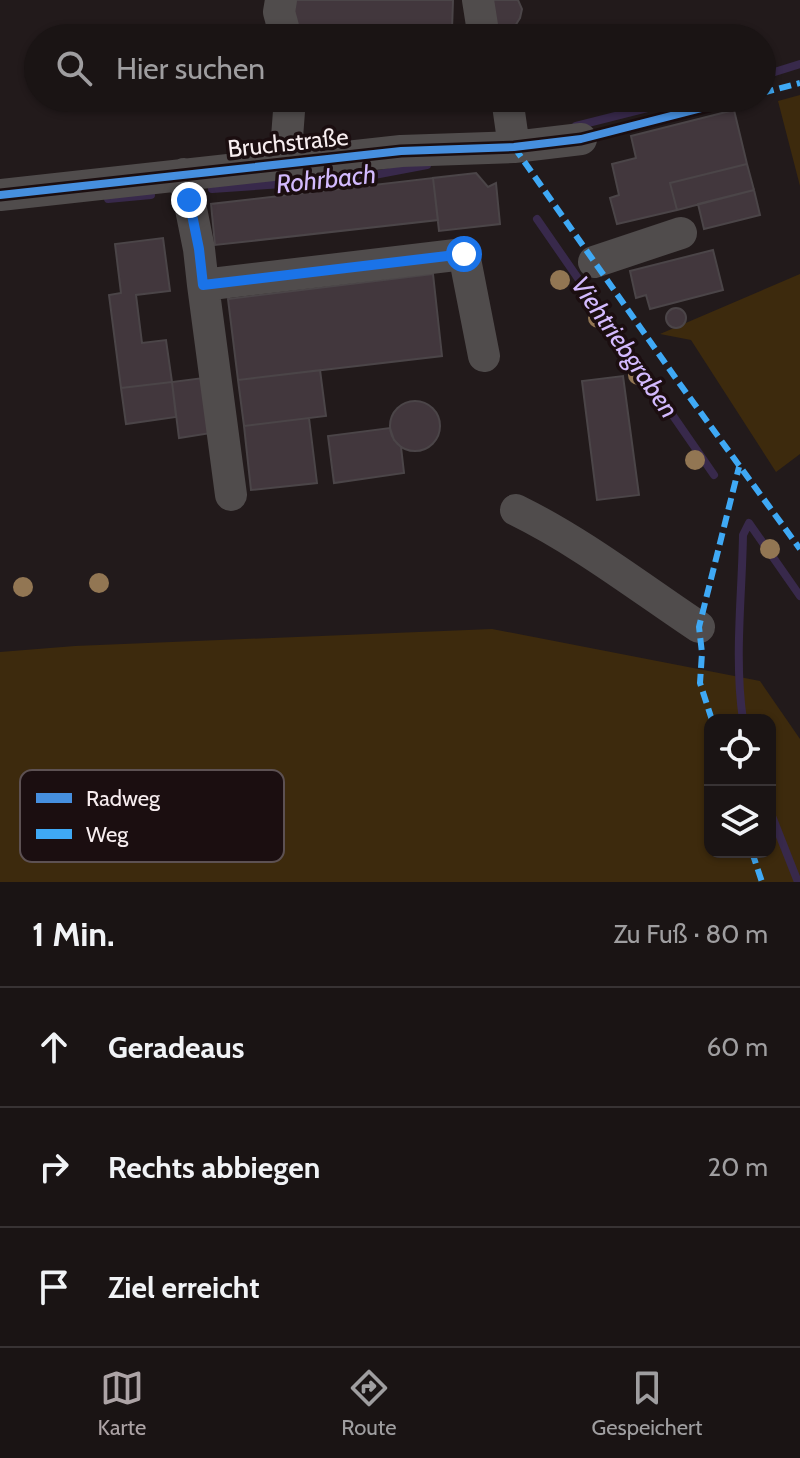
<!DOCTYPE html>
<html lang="de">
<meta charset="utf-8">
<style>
:root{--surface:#1a1414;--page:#231d1d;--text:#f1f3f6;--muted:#9f9ea0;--line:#383334;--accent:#aca3a5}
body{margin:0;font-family:Cabin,sans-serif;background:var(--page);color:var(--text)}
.controls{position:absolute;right:24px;bottom:24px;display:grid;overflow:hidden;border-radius:16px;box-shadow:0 2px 6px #0004}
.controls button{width:72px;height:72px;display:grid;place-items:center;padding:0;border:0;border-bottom:2px solid var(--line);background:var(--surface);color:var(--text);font:40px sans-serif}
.stop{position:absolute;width:24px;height:24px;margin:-18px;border:6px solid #1a73e8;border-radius:50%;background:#fff}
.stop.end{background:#1a73e8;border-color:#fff;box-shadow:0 2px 8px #0008}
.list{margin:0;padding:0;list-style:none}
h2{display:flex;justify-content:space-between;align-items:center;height:104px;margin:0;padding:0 32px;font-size:34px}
h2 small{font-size:26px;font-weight:400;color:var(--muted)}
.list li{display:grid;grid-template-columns:52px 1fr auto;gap:24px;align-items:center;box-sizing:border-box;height:120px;padding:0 32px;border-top:2px solid var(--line)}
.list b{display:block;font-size:30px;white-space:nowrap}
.list em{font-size:26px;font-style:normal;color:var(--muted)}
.icon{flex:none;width:44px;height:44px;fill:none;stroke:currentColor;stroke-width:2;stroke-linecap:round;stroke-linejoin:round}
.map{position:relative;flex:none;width:800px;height:882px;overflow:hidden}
.search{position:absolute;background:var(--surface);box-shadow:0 2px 6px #0004;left:24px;right:24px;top:24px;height:88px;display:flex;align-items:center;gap:20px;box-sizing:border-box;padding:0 28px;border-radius:44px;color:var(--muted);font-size:30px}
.sheet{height:464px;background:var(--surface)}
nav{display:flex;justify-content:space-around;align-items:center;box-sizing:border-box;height:112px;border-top:2px solid var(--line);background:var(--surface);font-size:22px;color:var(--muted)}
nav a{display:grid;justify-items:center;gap:4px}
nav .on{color:var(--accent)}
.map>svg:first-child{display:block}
.green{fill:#3d2a0d;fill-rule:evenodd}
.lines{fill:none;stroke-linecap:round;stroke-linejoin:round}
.stream{stroke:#38294b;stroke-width:8}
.building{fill:#42373d;stroke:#4b4548;stroke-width:2}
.minor{stroke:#504c4c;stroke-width:32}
.quiet{stroke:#3fa9f5;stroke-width:6;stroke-dasharray:12 6;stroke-linecap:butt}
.cycleway-casing{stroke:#1b0e10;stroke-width:13}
.cycleway{stroke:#468fdf;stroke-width:8}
.tree{fill:#927653}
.route{stroke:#1a73e8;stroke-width:10}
.labels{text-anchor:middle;stroke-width:7;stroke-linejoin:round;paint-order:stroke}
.street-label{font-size:24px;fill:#f7edef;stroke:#1b0e10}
.water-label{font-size:26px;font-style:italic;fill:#d3bafe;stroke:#1b0e10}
.key{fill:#1b0e10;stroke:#5d5153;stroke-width:2}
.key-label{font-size:22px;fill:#f7edef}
</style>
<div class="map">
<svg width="800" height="882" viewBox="0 0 800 882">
<rect width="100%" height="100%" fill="#221a1b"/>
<path class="green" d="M800,95v91l-22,-85z
M800,274v180l-24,18 -85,-132 -31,-6z
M492,629l268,52 40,58v143h-800v-230l75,-6zM770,720v132h-60v-132z"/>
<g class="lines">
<path class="stream" d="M762,76l38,-12
M576,126l111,-28
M212,189l141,-10 74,-14
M108,199l43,-4
M537,219l177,256
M743,720c-9,-62 -1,-123 0,-185l6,-12 51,73
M770,811l28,71"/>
</g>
<path class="building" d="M293,0h160l-1,30 -160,-5z
M489,0h29l4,9 -2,9 -5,8 -9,4 -10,-1z
M734,110l13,54 -77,19 7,27 -60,14 -7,-26 9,-3 -7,-31 24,-6 -5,-22z
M747,164l7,26 -77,20 -7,-27z
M476,173l12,14 8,-4 4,41 -61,7 -6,-53z
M433,178l5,42 -223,25 -4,-41z
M754,190l6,25 -56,14 -6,-25z
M163,238l7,53 -34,4 6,48 24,-3 6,42 -51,6 -12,-93 12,-2 -6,-49z
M713,250l10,40 -73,19 -4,-14 -10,3 -6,-27z
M433,274l9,82 -204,24 -10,-81z
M666 318a10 10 0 1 1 20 0a10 10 0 1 1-20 0Z
M320,370l6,46 -82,10 -6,-46z
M623,376l16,119 -42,5 -15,-119z
M203,378l8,55 -32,5 -7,-56z
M172,382l4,35 -50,7 -5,-36z
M390 426a25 25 0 1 1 50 0a25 25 0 1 1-50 0Z
M309,418l8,65 -66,7 -7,-64z
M390,428l4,12 7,7 3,26 -70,10 -6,-47z"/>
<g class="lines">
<path class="minor" d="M281,0l-2,12 7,26
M478,0l6,38
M507,98l7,49
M285,164l5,-66
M184,174l15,75 4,36 261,-31 20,102
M0,195l401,-44 113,-4 67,-8
M594,262l87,-29
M203,285l28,210
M516,510c65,32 123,77 183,117"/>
<path class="quiet" d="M762,93l38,-10
M514,147l163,233 123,169
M712,720l-12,-37 2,-30 -3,-26 40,-160
M752,852l10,30"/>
<defs>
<path id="cycleway" d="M0,195l401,-44 113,-4 67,-8 160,-41"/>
</defs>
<use href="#cycleway" class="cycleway-casing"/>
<use href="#cycleway" class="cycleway"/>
</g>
<g class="tree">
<circle cx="560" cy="280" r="10"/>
<circle cx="598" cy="318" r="10"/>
<circle cx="638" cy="375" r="10"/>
<circle cx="695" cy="460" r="10"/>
<circle cx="770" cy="549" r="10"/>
<circle cx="99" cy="583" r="10"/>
<circle cx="23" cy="587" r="10"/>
</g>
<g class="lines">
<path class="route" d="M189,200l10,49 4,36 261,-31"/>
</g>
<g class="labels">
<g class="street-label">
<text transform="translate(288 143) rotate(-6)" y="8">Bruchstraße</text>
</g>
<g class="water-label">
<text transform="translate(326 179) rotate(-6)" y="9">Rohrbach</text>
<text transform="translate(625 347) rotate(55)" y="9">Viehtriebgraben</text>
</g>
</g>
<rect x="20" y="770" width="264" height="92" rx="12" class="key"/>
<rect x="36" y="793" width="36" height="10" fill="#468fdf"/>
<rect x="36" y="829" width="36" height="10" fill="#3fa9f5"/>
<g class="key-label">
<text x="86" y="806">Radweg</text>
<text x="86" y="842">Weg</text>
</g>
</svg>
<div class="controls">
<button><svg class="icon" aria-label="locate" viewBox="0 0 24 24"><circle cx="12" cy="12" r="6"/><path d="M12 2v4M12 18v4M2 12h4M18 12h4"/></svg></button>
<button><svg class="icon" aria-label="layers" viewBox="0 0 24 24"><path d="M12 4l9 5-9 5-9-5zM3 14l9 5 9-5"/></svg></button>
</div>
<div class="stop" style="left:464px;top:254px"></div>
<div class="stop end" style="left:189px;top:200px"></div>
<div class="search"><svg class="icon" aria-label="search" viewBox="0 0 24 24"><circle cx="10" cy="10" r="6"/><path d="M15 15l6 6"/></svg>Hier suchen</div>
</div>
<section class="sheet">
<h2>1 Min.<small>Zu Fuß · 80 m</small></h2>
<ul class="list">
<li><svg class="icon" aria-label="ahead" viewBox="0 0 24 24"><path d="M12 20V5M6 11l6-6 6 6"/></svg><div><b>Geradeaus</b></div><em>60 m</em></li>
<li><svg class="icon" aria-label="right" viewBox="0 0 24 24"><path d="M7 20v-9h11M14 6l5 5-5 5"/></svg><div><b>Rechts abbiegen</b></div><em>20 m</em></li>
<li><svg class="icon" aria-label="arrive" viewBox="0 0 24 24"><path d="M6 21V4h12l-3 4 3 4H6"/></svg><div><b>Ziel erreicht</b></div></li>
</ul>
</section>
<nav>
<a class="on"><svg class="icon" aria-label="map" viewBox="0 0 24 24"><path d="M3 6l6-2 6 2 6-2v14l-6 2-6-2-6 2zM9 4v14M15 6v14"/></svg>Karte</a>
<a><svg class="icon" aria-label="directions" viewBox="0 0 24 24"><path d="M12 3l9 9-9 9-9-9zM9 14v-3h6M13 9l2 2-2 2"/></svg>Route</a>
<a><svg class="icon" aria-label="saved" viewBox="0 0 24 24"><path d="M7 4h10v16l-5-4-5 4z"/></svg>Gespeichert</a>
</nav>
